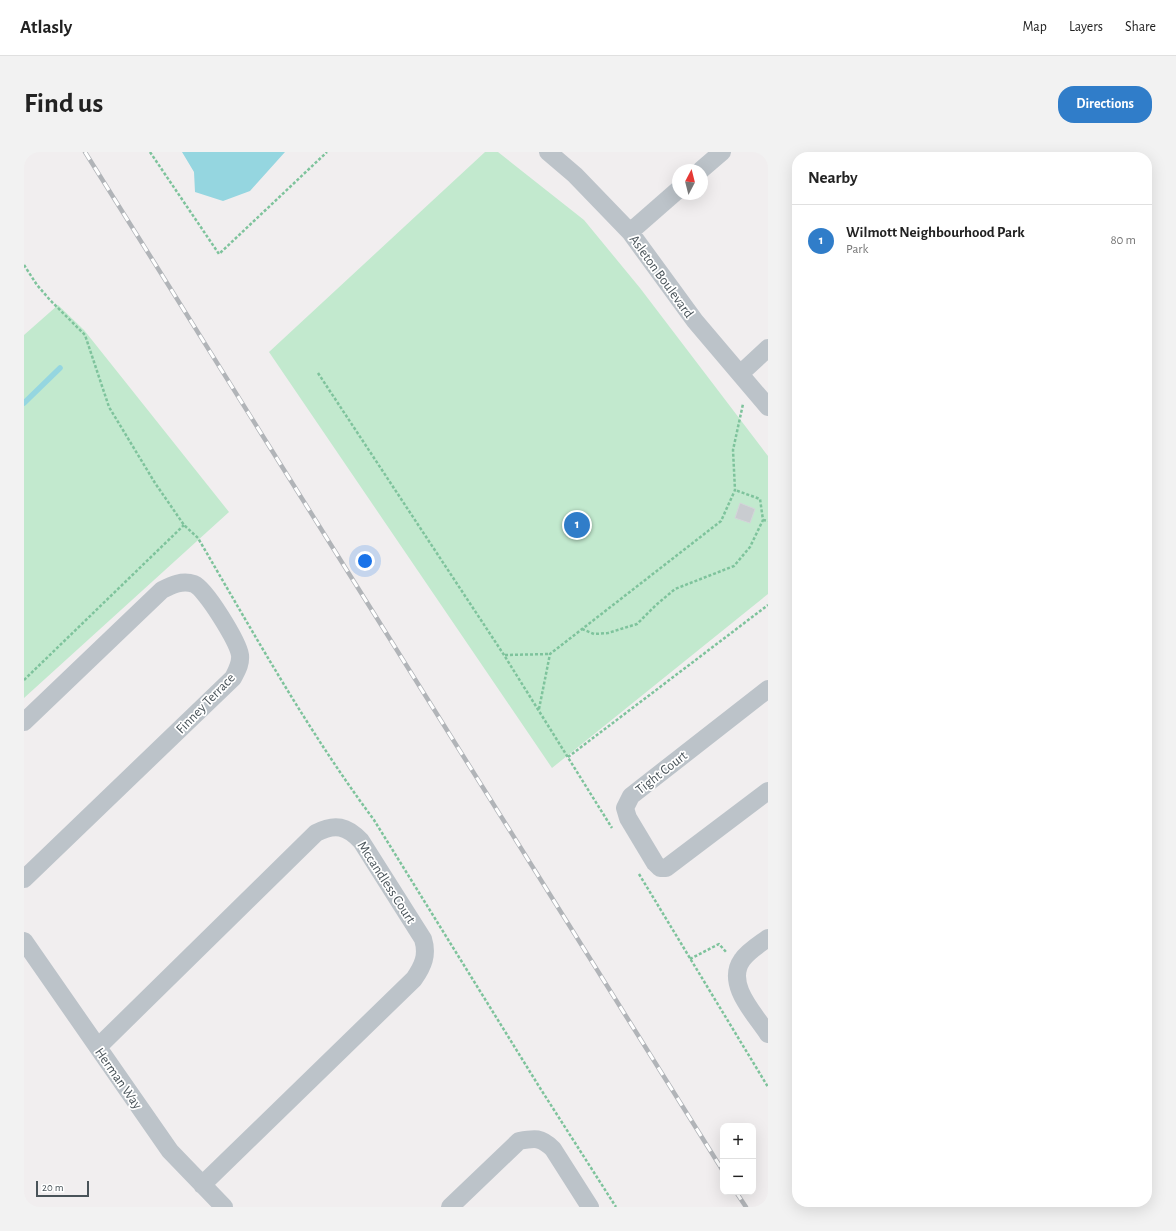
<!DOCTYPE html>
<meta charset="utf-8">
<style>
:root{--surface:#fff;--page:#f2f2f2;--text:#222;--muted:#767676;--line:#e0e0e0;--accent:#307dc9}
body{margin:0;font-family:"Alegreya Sans",sans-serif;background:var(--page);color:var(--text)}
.controls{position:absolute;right:12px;bottom:12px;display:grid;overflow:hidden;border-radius:8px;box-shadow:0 4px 16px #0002}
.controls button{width:36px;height:36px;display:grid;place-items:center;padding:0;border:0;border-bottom:1px solid var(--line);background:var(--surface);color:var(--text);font:20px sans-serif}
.compass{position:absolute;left:648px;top:12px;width:36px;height:36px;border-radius:50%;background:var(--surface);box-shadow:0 4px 16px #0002;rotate:7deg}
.scale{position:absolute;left:12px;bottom:10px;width:53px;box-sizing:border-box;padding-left:4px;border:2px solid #495359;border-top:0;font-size:11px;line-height:14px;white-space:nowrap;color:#495359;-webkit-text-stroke:3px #fff;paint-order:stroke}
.you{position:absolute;left:341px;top:409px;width:14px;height:14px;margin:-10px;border:3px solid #fff;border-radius:50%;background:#1a73e8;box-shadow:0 0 0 6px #1a73e833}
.badge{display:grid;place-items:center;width:26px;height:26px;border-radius:50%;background:var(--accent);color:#fff;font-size:13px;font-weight:700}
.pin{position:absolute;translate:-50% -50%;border:2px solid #fff;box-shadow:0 1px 4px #0006}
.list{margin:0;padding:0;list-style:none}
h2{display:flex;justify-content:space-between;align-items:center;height:52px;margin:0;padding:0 16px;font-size:17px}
h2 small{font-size:13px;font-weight:400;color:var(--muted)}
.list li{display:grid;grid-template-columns:26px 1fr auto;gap:12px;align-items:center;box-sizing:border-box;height:72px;padding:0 16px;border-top:1px solid var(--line)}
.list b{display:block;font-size:15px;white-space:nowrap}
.list p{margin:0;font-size:13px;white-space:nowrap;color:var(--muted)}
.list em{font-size:13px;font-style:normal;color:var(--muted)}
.map{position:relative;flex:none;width:744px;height:1055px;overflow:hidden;border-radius:16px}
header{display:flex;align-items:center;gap:24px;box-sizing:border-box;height:56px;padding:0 20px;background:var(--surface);border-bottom:1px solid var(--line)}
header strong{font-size:19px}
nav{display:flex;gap:22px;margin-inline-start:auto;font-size:14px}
.intro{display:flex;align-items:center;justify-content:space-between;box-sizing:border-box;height:96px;padding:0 24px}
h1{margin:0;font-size:28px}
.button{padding:10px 18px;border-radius:16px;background:var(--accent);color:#fff;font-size:14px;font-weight:700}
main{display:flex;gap:24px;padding:0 24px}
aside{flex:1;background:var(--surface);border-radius:16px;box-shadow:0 4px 16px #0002}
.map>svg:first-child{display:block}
.green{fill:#c2e9ce}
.water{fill:#95d6e0}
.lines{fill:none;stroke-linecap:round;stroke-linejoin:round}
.stream{stroke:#95d6e0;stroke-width:5.5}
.building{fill:#c9ccd0;stroke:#d3d5d9}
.path{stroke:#7ec39c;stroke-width:2.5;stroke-dasharray:3 2;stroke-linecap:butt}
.minor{stroke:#bcc3c9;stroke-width:18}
.rail-casing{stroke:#b1b4b8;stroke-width:4.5}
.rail{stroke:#fff;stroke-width:3;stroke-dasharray:9;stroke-linecap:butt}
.labels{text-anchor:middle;stroke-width:3.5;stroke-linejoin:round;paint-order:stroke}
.street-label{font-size:14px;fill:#495359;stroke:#fff}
</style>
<header>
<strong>Atlasly</strong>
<nav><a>Map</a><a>Layers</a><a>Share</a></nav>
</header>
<div class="intro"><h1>Find us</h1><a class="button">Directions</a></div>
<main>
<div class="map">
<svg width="744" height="1055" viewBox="0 0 744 1055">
<rect width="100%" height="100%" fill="#f1eeef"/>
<path class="green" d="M461,0h13l86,68 56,68 128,168v138l-216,174 -283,-416z
M34,153l26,25 145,182 -205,186v-363z"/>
<path class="water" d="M158,0h103l-35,39 -27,10 -28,-9 -1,-20z"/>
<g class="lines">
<path class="stream" d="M0,251l36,-35"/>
</g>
<path class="building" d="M716,351l15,6 -5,14 -15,-5z"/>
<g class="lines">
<path class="path" d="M126,0l69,102 108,-102
M0,113l13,20 13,15 35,35 24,72 46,76 29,42 14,13c56,96 110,193 176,282l166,268 76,119
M294,221l186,282 108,173
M739,368l5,1
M558,477l12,5 14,-1 29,-9 19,-19 19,-16 59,-23 16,-19 13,-27 -3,-21 -25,-9
M481,503l45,-1
M0,528l160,-155
M515,557l11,-55 171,-133 14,-31 -2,-40 10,-46
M544,605l200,-152
M615,722l129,213
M666,807l29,-15 8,9"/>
<path class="minor" d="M524,0l27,23 55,57 65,89 73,86
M677,18l21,-18
M606,80l48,-42
M716,222l28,-26
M744,537l-137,107 -6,12 3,10 27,45 5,5h6l102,-77
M0,570l138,-132c10,-5 20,-10 32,-6 12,5 44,58 46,71 1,9 -3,15 -7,23l-209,201
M744,786c-8,6 -20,13 -26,22 -17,24 13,54 26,74
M0,789l146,210 54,56
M74,895l218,-214c19,-10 31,-7 45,8l62,98c5,16 0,27 -9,40l-212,206
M426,1055l69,-66c16,-3 22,-4 34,8l37,58"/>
<defs>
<path id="rail" d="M61,0l638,1019
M712,1040l10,15"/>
</defs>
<use href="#rail" class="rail-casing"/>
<use href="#rail" class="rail"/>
</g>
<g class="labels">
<g class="street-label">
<text transform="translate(638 124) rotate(54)" y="5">Asleton Boulevard</text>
<text transform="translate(181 551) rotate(-46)" y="5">Finney Terrace</text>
<text transform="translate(637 620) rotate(-38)" y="5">Tight Court</text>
<text transform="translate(363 730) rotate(57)" y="5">Mccandless Court</text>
<text transform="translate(95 926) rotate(55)" y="5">Herman Way</text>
</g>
</g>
</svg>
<div class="controls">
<button>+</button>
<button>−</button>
</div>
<svg class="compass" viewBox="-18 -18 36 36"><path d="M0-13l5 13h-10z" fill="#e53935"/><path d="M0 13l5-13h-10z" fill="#767676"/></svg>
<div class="scale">20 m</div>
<div class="you"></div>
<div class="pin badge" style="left:553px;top:373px">1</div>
</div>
<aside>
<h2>Nearby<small></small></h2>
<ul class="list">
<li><span class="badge">1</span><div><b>Wilmott Neighbourhood Park</b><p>Park</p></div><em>80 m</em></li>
</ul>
</aside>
</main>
